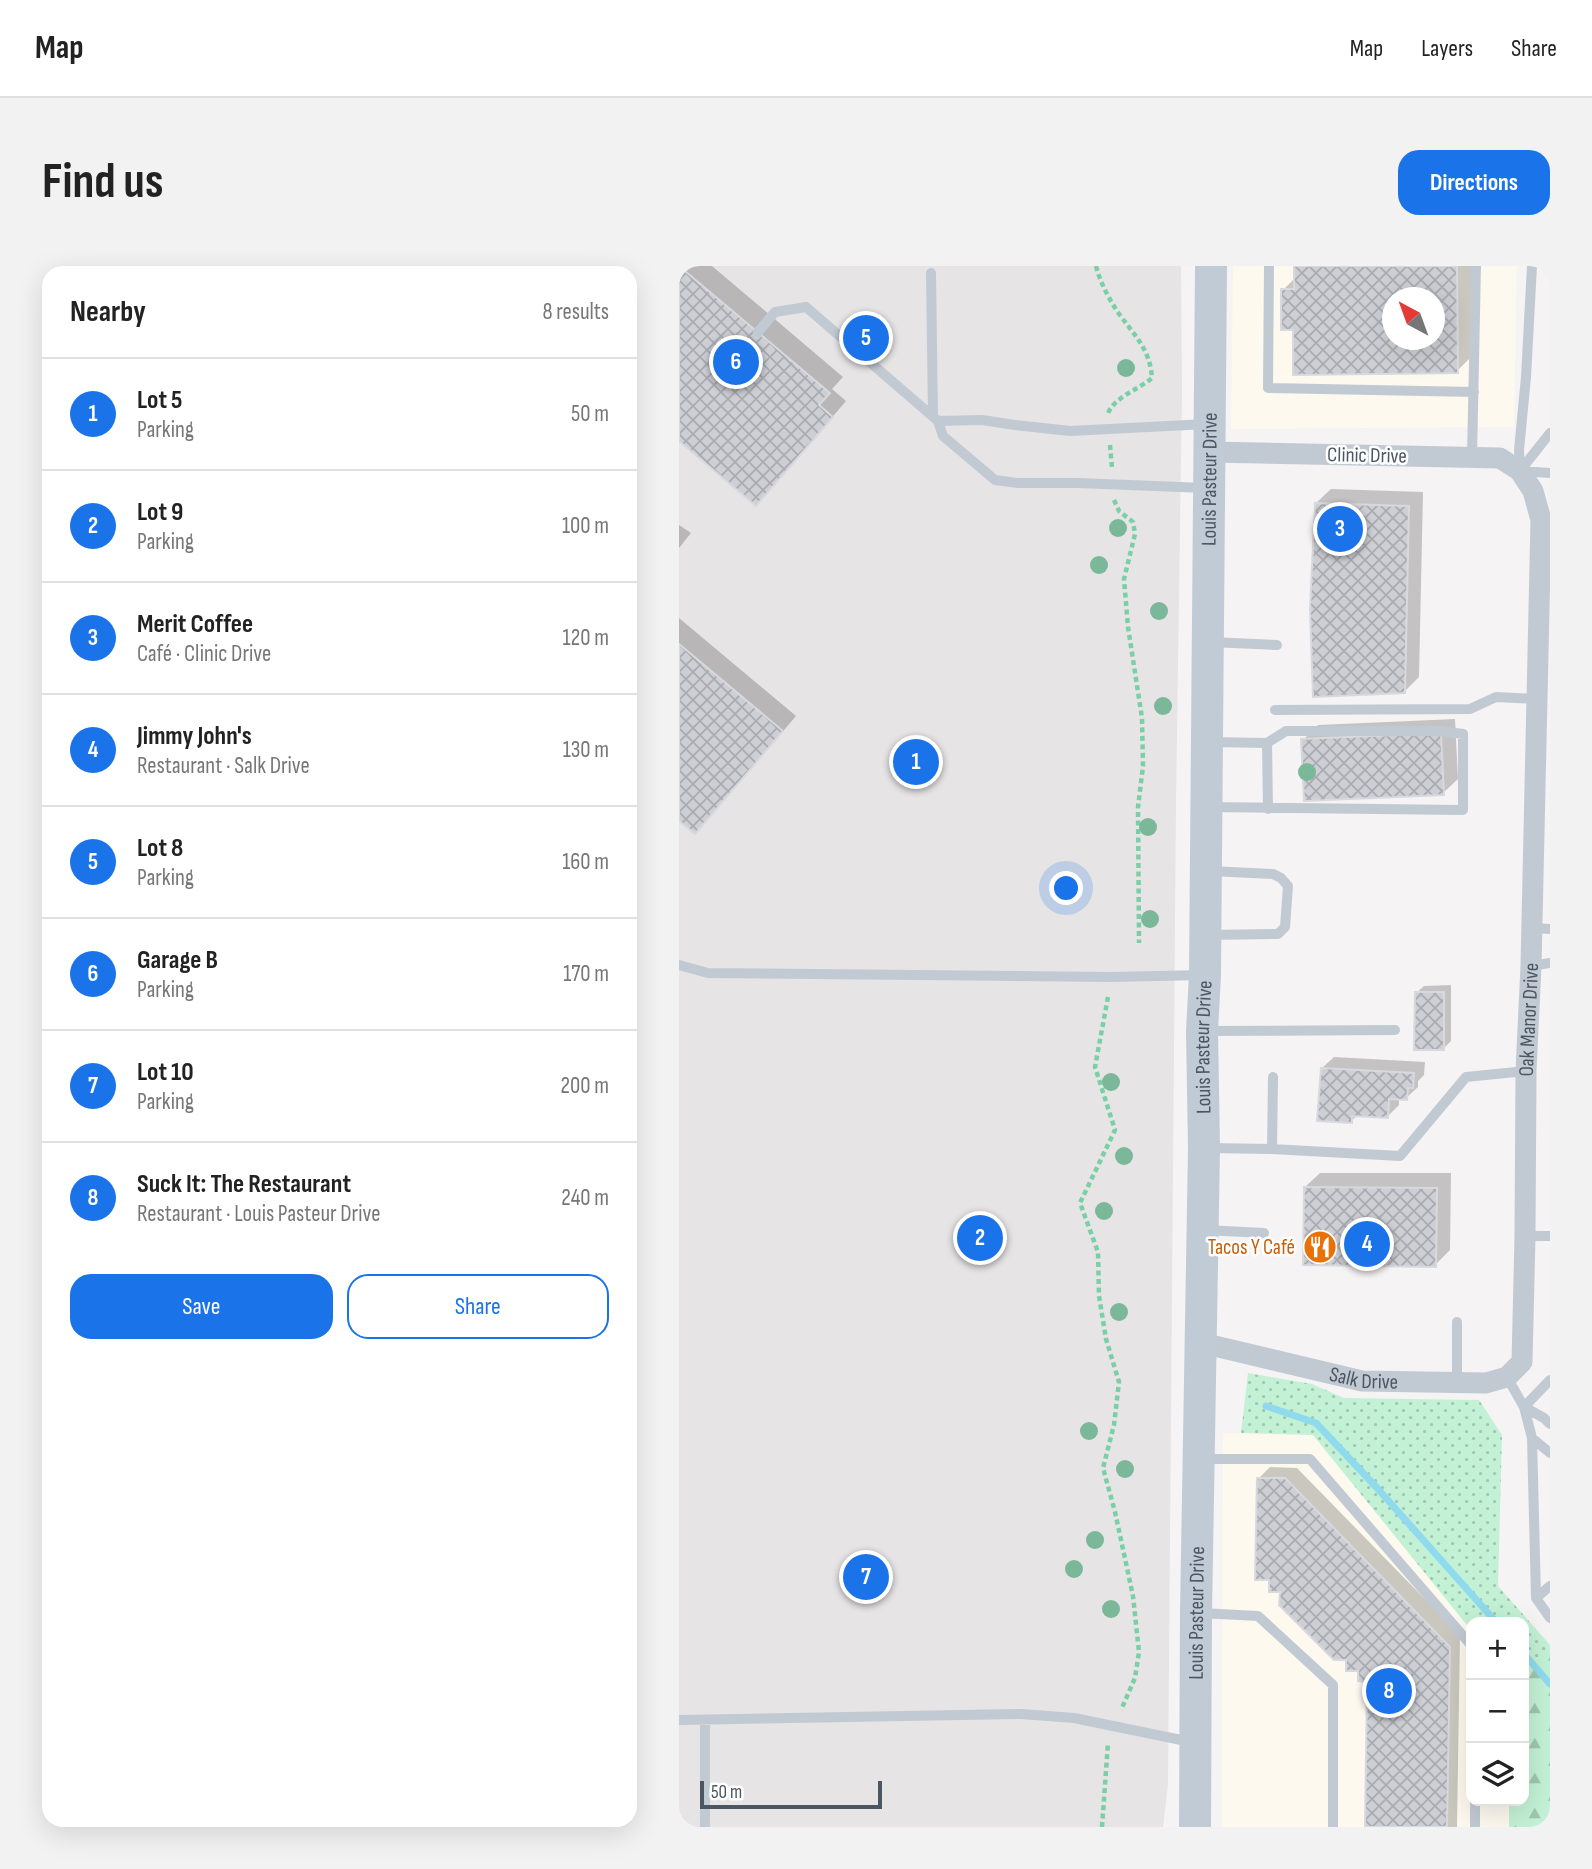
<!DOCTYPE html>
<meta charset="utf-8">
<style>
:root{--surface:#fff;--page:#f2f2f2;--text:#222;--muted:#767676;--line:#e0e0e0;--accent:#1a73e8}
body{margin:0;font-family:"Sofia Sans Condensed",sans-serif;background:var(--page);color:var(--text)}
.controls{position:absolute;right:21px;bottom:21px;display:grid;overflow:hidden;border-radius:14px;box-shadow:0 7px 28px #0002}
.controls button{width:63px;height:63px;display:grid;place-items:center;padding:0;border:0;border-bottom:2px solid var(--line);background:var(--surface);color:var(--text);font:35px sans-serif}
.compass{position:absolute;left:703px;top:21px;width:63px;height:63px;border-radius:50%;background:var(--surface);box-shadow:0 7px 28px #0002;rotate:319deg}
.scale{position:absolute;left:21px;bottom:18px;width:182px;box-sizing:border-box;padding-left:7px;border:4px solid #4a5661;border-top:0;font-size:19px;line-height:24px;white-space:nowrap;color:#4a5661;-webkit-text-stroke:5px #fff;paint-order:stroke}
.you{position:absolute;left:388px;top:623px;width:24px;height:24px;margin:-18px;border:5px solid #fff;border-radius:50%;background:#1a73e8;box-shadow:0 0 0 10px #1a73e833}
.badge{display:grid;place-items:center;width:46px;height:46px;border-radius:50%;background:var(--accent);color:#fff;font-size:23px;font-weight:700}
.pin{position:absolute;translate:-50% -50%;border:4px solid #fff;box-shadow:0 2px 7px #0006}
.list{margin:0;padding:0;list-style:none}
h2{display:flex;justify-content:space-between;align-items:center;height:91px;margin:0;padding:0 28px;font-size:30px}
h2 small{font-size:23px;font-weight:400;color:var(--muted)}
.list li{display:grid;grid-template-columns:46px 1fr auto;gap:21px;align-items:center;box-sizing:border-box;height:112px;padding:0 28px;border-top:2px solid var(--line)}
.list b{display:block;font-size:26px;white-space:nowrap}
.list p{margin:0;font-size:23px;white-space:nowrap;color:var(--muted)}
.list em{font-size:23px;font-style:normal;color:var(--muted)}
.actions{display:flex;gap:14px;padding:21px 28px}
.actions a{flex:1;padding:16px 0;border:2px solid var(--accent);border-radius:21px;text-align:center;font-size:24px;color:var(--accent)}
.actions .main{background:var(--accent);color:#fff}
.icon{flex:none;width:38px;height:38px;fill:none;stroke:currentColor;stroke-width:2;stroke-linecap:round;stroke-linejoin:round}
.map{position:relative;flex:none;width:871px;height:1561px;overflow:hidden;border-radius:21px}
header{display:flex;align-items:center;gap:42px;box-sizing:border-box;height:98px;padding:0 35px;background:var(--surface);border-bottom:2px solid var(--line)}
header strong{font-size:33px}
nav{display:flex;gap:38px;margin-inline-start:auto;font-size:24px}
.intro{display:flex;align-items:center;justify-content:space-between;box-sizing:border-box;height:168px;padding:0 42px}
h1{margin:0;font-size:49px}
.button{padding:18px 32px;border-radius:21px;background:var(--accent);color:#fff;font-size:24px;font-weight:700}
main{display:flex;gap:42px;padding:0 42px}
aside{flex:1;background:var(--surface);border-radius:21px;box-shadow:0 7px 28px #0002}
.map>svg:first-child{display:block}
.commercial{fill:#fdf9ef;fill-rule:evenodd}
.education{fill:#e6e4e5}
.green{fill:url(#green-dots)}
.forest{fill:url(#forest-firs)}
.shadow{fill:#0003;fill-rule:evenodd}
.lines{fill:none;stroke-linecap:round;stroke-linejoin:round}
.stream{stroke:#90daee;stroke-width:7}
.building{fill:url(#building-cross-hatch);stroke:#d7d9de;stroke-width:2;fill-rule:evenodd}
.path{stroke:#7ad0a6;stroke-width:4.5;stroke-dasharray:5 3.5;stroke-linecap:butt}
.lane{stroke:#c1cad2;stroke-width:10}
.street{stroke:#c1cad2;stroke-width:21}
.secondary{stroke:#c1cbd6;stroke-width:32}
.tree{fill:#7bb799}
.labels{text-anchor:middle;stroke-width:5;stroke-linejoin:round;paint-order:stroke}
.street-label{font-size:21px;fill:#4a5661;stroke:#fff}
.food-label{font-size:21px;fill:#c56008;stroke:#fff;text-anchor:end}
</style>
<header>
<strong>Map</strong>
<nav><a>Map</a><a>Layers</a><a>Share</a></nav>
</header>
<div class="intro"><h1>Find us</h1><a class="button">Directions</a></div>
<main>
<aside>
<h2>Nearby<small>8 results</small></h2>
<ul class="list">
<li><span class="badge">1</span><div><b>Lot 5</b><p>Parking</p></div><em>50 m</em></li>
<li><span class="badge">2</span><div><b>Lot 9</b><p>Parking</p></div><em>100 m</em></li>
<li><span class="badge">3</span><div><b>Merit Coffee</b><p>Café · Clinic Drive</p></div><em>120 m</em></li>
<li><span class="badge">4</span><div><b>Jimmy John's</b><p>Restaurant · Salk Drive</p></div><em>130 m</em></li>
<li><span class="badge">5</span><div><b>Lot 8</b><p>Parking</p></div><em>160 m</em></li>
<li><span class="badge">6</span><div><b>Garage B</b><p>Parking</p></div><em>170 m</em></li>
<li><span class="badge">7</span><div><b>Lot 10</b><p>Parking</p></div><em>200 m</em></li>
<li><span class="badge">8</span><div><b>Suck It: The Restaurant</b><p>Restaurant · Louis Pasteur Drive</p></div><em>240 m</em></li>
</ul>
<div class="actions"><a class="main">Save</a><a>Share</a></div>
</aside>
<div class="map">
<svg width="871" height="1561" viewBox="0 0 871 1561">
<defs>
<pattern id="green-dots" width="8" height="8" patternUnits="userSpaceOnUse" patternTransform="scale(1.75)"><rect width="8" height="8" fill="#c3f1d5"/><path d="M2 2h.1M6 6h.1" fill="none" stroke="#a0c6b0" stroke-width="1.8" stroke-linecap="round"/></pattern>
<pattern id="forest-firs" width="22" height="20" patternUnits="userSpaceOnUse" patternTransform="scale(1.75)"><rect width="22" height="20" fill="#c3f1d5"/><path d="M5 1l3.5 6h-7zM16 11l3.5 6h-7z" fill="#a0c6b0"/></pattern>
<pattern id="building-cross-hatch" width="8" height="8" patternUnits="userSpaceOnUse" patternTransform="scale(1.75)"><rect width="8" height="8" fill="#cdcfd5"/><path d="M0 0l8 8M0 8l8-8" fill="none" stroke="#a8abb0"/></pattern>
</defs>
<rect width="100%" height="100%" fill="#f5f3f3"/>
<path class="commercial" d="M554,0h284l-3,161 -283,2zM713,32h42v42h-42z
M544,1167l90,2 158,195v171h38v26h-287z"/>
<path class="education" d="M0,0h502l1,125 -6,410 -8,983 -5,43h-484z"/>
<path class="green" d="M569,1107l64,11 32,14 135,2 23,35 -4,151 52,59v4l-26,20v-47h-53v8l-158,-195 -72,-2z"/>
<path class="forest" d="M871,1383v178h-41v-26h15v-132z"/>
<path class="shadow" d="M0,0h33l131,111 -11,12 14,12 -75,88 -15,15 -77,-66z
M617,0h175l1,90 -15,15 -163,-43 -11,-38 13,-13zM713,32h42v42h-42z
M652,223l92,3 -4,185 -15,15 -88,-189z
M0,259l12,8 -12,15z
M0,352l117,98 -86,101 -15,14 -16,-13z
M776,453l3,60 -15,14 -140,-53 15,-15z
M772,719v56l-8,8 -27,-56 8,-7z
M655,791l91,5 -1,13 -6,6v6l-12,11h-7v7l-11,11 -30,-1 -7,6 -29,-53z
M641,907h131l-1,77 -15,15 -130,-78z
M591,1201l27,1 163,167 -3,192h-90l2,-147 -88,-89 -23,-112z"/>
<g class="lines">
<path class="stream" d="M587,1140l50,17 62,66 118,133
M845,1388l26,30"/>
</g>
<path class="building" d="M0,0l151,127 -11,12 14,12 -77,89 -77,-65z
M615,0h163l1,107 -165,2v-45h-12v-41h13zM713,32h42v42h-42z
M636,237l94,3 -4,187 -92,4 -3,-88z
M0,378l104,87 -88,103 -16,-13z
M762,467l3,62 -140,6 -3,-62z
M736,726h29v58h-30z
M642,802l93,5 -1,15h-5l-1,12 -18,-1 -1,19 -36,-2v7l-35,-2z
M625,921l133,1 -1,79 -133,-2z
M578,1212h28l165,169 -3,180h-82l2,-145 -9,-1v-10h-12v-11h-12l-55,-55 1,-13h-11v-12h-14z"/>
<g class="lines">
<path class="path" d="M417,0c4,16 12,31 21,45 16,23 33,37 35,67 -14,12 -36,18 -44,35
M431,179l2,23
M435,234l5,11 14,11 2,12 -11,45 4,48 14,91 1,48 -5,41 1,136
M429,731l-13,70 20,63 -35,73 18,49 1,44 7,43 13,43 -5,43 -11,43 12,44 18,84 6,56 -4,26 -14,32
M423,1561l6,-84"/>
<path class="lane" d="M590,0l-1,122 206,4
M252,7l2,144
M79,66l17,-20 31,-5 132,114 5,15 52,44 23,3h60l128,5
M259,155l44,-1 33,5 55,6 137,-7
M793,191l4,-191
M841,205l-1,-21 7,-73 6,-111
M841,205l30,-38
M841,205l30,2
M531,376l67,3
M596,444l195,-1 26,-12 41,2
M588,477l1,66
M530,541l254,3v-76l-23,-3h-154l-19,12 -56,-1
M853,662l18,1
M529,669l70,-1 7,-7 3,-41 -7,-8 -8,-4 -63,-3
M0,699l29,8 402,4 94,-2
M852,700l19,-3
M526,765l190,-1
M528,882l65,1 128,7 66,-79 60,-6
M593,883l1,-72
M525,964l60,3
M846,970h25
M778,1056v60
M828,1111l17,30 8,31 4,160 14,20
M871,1114l-26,27 20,11 6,6
M853,1172l18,15
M524,1193h107l161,186
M857,1332l14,-12
M521,1347l58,3 75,69v142
M0,1454l342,-6 53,4 117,24
M26,1561v-106
M796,1561v-26"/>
<path class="street" id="s1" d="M523,1077l160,38 124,2 21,-6 15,-15 3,-126 1,-165 5,-105 10,-446 -8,-29 -13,-20 -20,-13 -291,-6"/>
<path class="secondary" id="s2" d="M516,1561l1,-214 8,-465 -2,-117 3,-56 6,-709"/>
</g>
<g class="tree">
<circle cx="447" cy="102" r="9"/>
<circle cx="439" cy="262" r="9"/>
<circle cx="420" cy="299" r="9"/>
<circle cx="480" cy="345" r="9"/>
<circle cx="484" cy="440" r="9"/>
<circle cx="628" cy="506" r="9"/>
<circle cx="469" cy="561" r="9"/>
<circle cx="471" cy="653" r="9"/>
<circle cx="432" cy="816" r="9"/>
<circle cx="445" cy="890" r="9"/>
<circle cx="425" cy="945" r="9"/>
<circle cx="440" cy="1046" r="9"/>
<circle cx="410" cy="1165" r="9"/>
<circle cx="446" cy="1203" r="9"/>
<circle cx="416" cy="1274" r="9"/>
<circle cx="395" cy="1303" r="9"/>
<circle cx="432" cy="1343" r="9"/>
</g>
<defs>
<symbol id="restaurant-disc" viewBox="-11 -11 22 22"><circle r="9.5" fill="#e8710a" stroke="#fff"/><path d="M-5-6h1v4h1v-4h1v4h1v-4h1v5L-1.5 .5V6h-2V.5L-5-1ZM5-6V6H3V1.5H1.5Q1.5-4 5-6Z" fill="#fff"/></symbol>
</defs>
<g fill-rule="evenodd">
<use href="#restaurant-disc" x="622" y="962" width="38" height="38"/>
</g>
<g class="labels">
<g class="street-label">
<text transform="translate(688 189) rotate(1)" y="7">Clinic Drive</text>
<text dy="7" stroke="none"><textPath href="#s2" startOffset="1348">Louis Pasteur Drive</textPath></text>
<text dy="7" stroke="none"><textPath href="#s1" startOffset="674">Oak Manor Drive</textPath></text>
<text dy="7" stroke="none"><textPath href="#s2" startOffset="780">Louis Pasteur Drive</textPath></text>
<text dy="7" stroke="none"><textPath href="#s1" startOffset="166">Salk Drive</textPath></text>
<text dy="7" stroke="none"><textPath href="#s2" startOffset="214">Louis Pasteur Drive</textPath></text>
</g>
<g class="food-label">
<text x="616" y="988">Tacos Y Café</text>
</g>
</g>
</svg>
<div class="controls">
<button>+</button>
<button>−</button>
<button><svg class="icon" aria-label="layers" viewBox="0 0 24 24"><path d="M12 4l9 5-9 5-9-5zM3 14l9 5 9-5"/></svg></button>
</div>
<svg class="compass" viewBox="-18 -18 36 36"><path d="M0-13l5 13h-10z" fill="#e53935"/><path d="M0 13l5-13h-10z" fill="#767676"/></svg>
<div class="scale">50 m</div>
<div class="you"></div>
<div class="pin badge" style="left:237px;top:496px">1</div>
<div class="pin badge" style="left:301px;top:972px">2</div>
<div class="pin badge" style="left:661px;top:263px">3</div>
<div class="pin badge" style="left:688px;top:978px">4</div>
<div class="pin badge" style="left:187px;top:72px">5</div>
<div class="pin badge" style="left:57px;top:96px">6</div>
<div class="pin badge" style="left:187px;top:1311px">7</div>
<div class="pin badge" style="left:710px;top:1425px">8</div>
</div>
</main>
